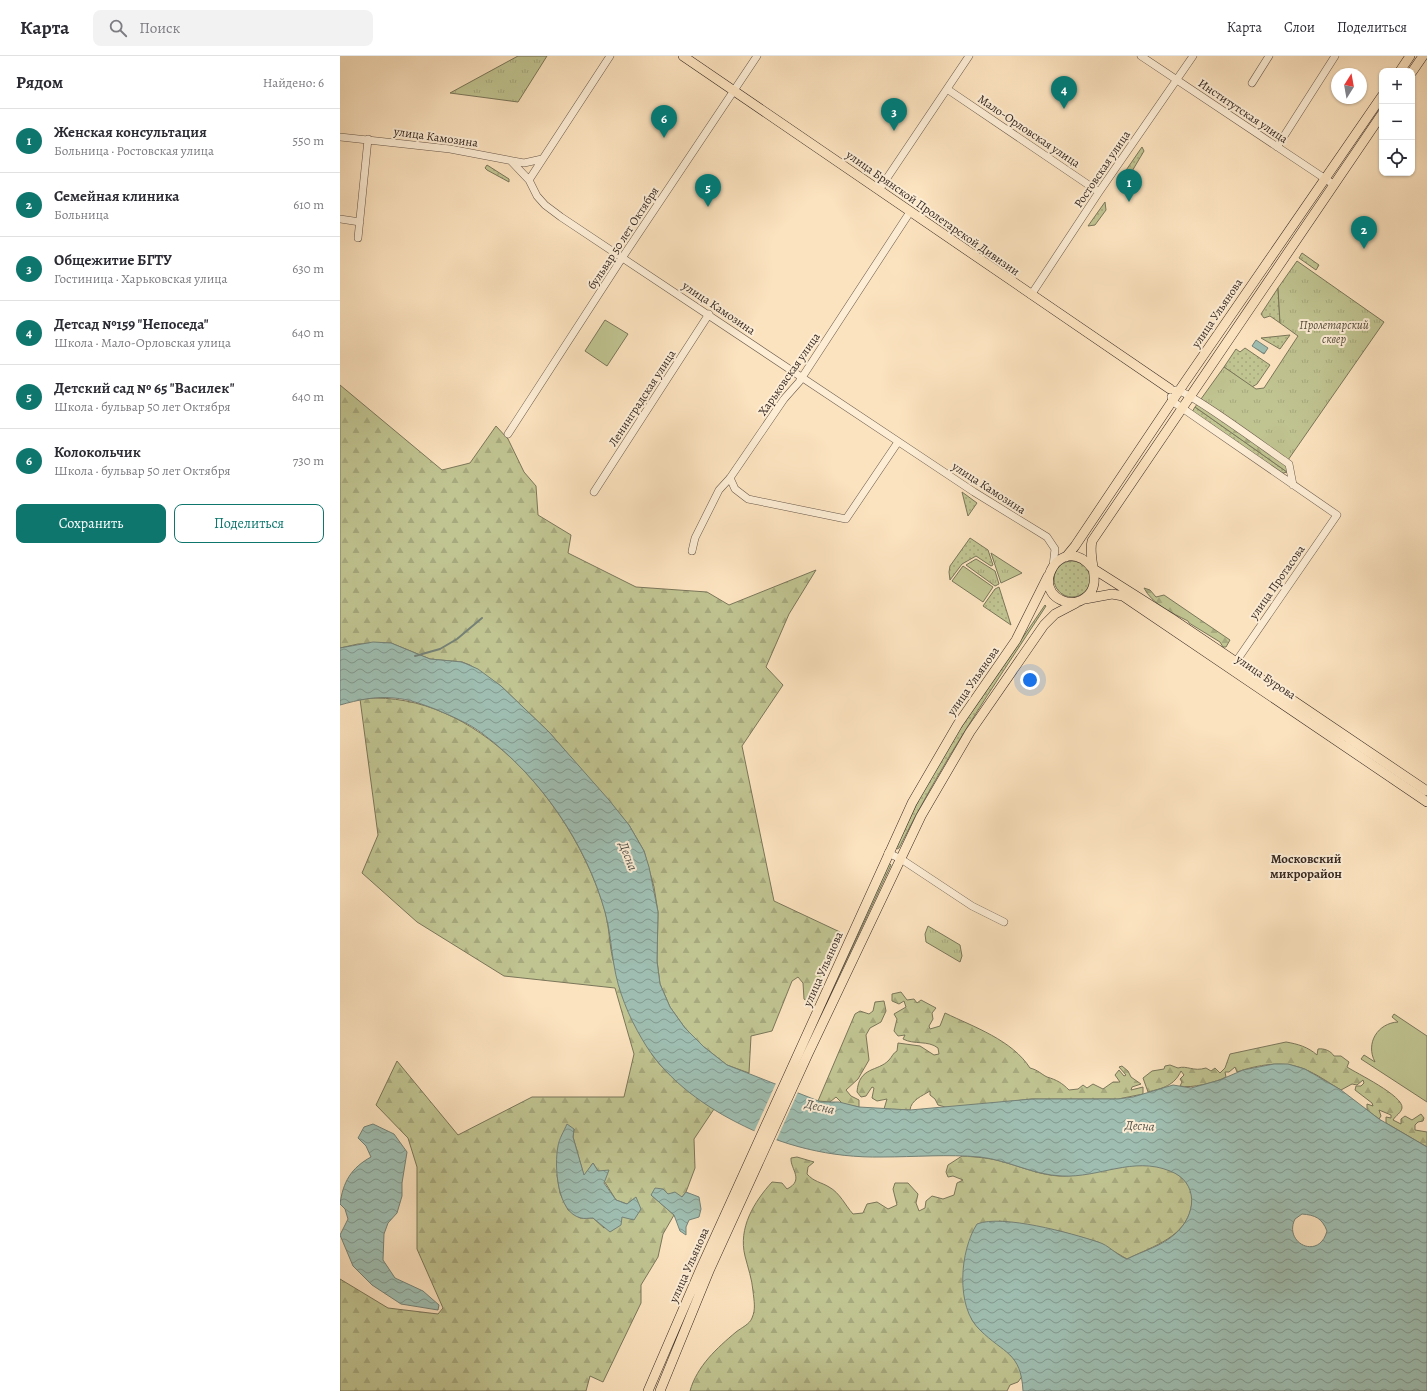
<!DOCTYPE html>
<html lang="ru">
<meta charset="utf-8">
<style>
:root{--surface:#fff;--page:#f2f2f3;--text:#2b2b33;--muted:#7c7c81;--line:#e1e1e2;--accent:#0f766e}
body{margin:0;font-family:Alegreya,serif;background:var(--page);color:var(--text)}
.controls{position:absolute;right:12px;top:12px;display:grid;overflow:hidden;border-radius:8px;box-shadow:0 1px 3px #0004}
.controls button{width:36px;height:36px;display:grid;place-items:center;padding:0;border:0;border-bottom:1px solid var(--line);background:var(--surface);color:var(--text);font:20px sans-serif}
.compass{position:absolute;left:991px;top:12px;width:36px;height:36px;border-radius:50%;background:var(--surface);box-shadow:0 1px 3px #0004;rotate:11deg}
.you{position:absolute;left:690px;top:624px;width:14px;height:14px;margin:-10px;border:3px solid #fff;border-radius:50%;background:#1a73e8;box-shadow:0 0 0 6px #1a73e833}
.badge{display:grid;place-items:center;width:26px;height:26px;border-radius:50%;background:var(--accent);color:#fff;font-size:13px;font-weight:700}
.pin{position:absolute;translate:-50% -33px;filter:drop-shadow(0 1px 2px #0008)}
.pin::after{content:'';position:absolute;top:21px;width:14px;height:12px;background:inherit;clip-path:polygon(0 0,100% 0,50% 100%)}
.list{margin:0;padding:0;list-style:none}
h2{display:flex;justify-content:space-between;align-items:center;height:52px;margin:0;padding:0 16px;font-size:17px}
h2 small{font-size:13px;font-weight:400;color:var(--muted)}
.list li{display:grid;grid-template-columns:26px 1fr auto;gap:12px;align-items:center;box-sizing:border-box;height:64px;padding:0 16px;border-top:1px solid var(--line)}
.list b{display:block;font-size:15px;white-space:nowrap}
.list p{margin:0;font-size:13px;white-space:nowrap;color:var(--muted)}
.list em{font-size:13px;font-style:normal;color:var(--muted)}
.actions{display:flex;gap:8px;padding:12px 16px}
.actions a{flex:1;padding:9px 0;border:1px solid var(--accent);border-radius:8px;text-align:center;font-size:14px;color:var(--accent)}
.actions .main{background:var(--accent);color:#fff}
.icon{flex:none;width:22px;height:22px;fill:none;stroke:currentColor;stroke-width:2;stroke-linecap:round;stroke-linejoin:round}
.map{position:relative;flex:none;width:1087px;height:1335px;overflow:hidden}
header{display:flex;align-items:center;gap:24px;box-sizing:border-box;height:56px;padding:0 20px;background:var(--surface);border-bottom:1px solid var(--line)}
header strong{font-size:19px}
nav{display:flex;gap:22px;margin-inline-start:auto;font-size:14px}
.search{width:280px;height:36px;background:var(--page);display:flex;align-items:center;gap:10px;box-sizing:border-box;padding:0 14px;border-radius:8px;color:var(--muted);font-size:15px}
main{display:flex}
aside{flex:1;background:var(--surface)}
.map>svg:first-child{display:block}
.grass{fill:url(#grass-dots);stroke:#7a765a}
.forest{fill:url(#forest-firs);stroke:#7a765a;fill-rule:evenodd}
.park{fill:url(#park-tufts);stroke:#7a765a}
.garden{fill:#c0c491;stroke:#7a765a}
.water{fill:url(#water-waves);stroke:#758278;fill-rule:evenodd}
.pier{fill:#fce3bf}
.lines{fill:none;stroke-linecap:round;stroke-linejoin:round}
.stream{stroke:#758278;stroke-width:2}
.minor-casing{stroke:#675749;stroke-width:8}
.major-casing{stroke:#352822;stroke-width:10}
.minor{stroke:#fdedd5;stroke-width:7}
.major{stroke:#fce3bf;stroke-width:9}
.labels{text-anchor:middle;stroke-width:4;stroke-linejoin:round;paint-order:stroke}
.street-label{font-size:12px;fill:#352822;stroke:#fdedd5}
.park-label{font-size:12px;font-style:italic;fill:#584f3e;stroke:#fdedd5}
.water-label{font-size:13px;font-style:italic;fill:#55554d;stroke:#fdedd5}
.neighbourhood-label{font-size:13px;font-weight:bold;fill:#352822;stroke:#fdedd5}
</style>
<header>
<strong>Карта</strong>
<div class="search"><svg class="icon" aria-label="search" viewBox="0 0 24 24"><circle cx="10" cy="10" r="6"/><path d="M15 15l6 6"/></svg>Поиск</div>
<nav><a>Карта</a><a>Слои</a><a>Поделиться</a></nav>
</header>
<main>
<aside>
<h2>Рядом<small>Найдено: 6</small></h2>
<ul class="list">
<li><span class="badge">1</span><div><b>Женская консультация</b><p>Больница · Ростовская улица</p></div><em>550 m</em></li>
<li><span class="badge">2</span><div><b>Семейная клиника</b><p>Больница</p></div><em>610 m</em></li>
<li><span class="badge">3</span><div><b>Общежитие БГТУ</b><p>Гостиница · Харьковская улица</p></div><em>630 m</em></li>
<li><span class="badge">4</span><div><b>Детсад №159 &quot;Непоседа&quot;</b><p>Школа · Мало-Орловская улица</p></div><em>640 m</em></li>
<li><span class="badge">5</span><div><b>Детский сад № 65 &quot;Василек&quot;</b><p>Школа · бульвар 50 лет Октября</p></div><em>640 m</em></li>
<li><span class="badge">6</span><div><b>Колокольчик</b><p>Школа · бульвар 50 лет Октября</p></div><em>730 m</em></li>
</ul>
<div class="actions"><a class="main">Сохранить</a><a>Поделиться</a></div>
</aside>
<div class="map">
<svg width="1087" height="1335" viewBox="0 0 1087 1335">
<defs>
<pattern id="grass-dots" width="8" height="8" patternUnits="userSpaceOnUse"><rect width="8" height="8" fill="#c0c491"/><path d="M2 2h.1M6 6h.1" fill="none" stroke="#a6a87d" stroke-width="1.8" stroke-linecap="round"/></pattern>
<pattern id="forest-firs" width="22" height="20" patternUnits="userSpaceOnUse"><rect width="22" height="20" fill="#c0c491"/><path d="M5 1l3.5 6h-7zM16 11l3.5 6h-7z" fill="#a6a87d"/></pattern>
<pattern id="park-tufts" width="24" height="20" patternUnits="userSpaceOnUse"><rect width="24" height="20" fill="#c0c491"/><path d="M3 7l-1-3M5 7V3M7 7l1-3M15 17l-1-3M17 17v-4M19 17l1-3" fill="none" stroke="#a6a87d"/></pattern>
<pattern id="water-waves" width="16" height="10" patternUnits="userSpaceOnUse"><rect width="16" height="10" fill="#9fbeb1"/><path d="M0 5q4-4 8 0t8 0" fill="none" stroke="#829a90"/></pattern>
</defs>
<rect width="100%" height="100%" fill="#fce3bf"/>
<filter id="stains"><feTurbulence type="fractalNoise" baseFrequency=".005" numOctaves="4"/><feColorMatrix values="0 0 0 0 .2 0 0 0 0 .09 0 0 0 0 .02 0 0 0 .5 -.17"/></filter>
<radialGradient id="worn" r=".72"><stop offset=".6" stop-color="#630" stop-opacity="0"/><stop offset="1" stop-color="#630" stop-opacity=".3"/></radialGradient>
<path class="grass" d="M802,91l2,4 -16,27 -8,1z
M147,109l22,14v3l-22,-12 -2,-2z
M765,146l1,8 -11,15 -7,1z
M962,197l17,12 -3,5 -17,-12z
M938,232l2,35 -10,-7 -6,2 -3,-4z
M950,279l-10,14 -19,-11z
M905,292l25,17 -13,19 -5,3 -28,-20 12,-18 4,3z
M855,351l92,65 -7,2 -88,-62z
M622,436l15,11 -9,13z
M630,482l18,12 5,15 -2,1 -15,-10 -14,8 -12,16 -1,-8 1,-6z
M714 523a18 18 0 1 1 36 0a18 18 0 1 1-36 0Z
M659,531l12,38 -28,-19 12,-17z
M705,549l1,1c-53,81 -104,155 -147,242l-2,1 -1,-1 25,-53 37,-63z
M549,807l2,2 -60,128v-1z"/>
<path class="forest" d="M0,329l102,85 28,-7 26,-37 12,13 16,33 12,14 2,29 33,20 -3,18 68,34 71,5 22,13 87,-35 -27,44 -23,53 17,18 -41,61 32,155 66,31 -26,70 -5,1 -5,-4 -1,-16 -5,-6 -6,4 -20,50 -21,5 -2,37 -22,-8 -23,-18 -19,-19 -15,-21 -10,-23 -3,-23 1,-49 -4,-25 -10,-36 -15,-26 -80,-93 -48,-46 -31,-21 -8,-3 -32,-3 -39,-16 -33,1 -18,4z
M858,347l89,63 2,4 -2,2 -92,-65z
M804,532l6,2 6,7 8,-2 66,45 -4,7h-3l-3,-5 -31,-19 -1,-2c-16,-8 -36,-17 -44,-33z
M35,642c111,0 201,114 230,213 5,18 4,38 10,56 5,18 15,36 22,53 5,12 9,26 16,36 16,22 40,38 61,53l-20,30 1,29 -9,24 -4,5 -14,-3 -17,1 23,20 -11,19 -5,23 -17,28v18l-38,79 -13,-6 -4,15h-246v-112l48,29 50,6 5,-6 -26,-59v-82l-9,-29 -32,-33 21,-44 61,74 74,-38h92l10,-43 -19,-66 -111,-12 -87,-54 -55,-49 16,-38 -18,-136zM234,1073l-1,8 11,39 9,-13 23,37 11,4 8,-6 -13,19 -18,11 -11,-10h-13l-12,-8 -8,-17 -3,-18z
M561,936l6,8 7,-1 3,4 4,-3 15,8 -4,5 1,6 -4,7 1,3 10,-3 5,-13c29,14 67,27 85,55 8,2 11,6 17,9 10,3 15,6 22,13l9,-1 5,-4 4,3 6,-4 10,5 10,-7h7l-5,-7 4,-5 5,6 2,-1 -7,-8 3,-1 6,5 3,6 10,7 -9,3 -1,3 12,-3v7l-25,5h-86l-83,9 -11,-3 -3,-6 -5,-4v-4c-8,5 -19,9 -20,19l-26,-1 3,-10 -10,2 -5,-3 2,-10 -2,-1 -6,9 -5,1 -4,-5c2,-26 21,-20 32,-32 3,-3 4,-7 8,-9l1,-8 22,3 14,9 5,-1 -1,-6c-10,-8 -24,-3 -35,-9l2,-4 -7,1 -4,-5 3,-12 -3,-5 12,-7 -2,-6 -5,3 -7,-3v-7z
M544,945l2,10 -5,11 -11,6 -4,7 3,25 -11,19 -12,11 5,6 8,4v7l-16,-3 -7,-7 -6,5 -12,-1 37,-87 5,-3 9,3 4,-3 2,-9z
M946,986c12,2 22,5 31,13l1,-6c6,-1 13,2 16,7h7l8,6 -2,5c9,6 57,29 55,41 -1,5 -6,7 -9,12l8,4v-5l4,-3 7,4 9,-6 3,4 -1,3 -5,1 -3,3v5l12,2v15l-41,-24v-6l5,1v-3l-12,-5 2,6 -2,3 -12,-9v-6l6,2 -1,-3 -17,-13 1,-4h5l3,-3 -1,-3 -6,5 -5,-1 -11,6c-12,-7 -24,-16 -37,-21 -21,-9 -47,-4 -67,3l-2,-5 -6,5h-4l1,5c-9,5 -36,12 -46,9l2,-4 -2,-3 4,-4 -3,-4c-7,15 -18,17 -33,21l-5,-14 9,-7 12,-2 1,-3 5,-1 8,3c9,-3 15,4 28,0l5,3 4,-3 5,5 5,-5 5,-14z
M622,1100c15,1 30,2 45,7 17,5 34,12 52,13 37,2 93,-28 124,3 7,7 10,14 9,24 -4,34 -39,43 -65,56l-29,-17 -39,-11 -60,-10 -34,76 7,23 8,10 26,20 12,13 5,12 -5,7 -8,3 -3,6h-317c7,-25 27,-43 46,-59 5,-4 14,-8 16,-14 4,-9 2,-17 1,-27 -1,-12 -5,-23 -8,-35 -7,-28 9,-54 27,-74l10,1 5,6c18,-9 3,-20 4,-31l6,-1 17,5 -6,5 -1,7c7,8 14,8 22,13 11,6 16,18 24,27l10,-1 4,-9 10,-2 11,7 9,-4 -4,-16 2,-6h13l10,11 -2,9 3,8 6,-3 1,-7 6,-5 11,3 11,-4 3,-12 6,-3 -10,-4 -5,1 -2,-5 2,-7z"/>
<path class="park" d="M178,0h29l-29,46 -68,-9z
M957,205l87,61 -96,138 -87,-61 23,-32 32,22 8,-1 34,-52 -18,-13 -2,-35z
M651,497l31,20 -21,10z
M636,503l19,12 4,13 -4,2 -29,-21z
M588,870l32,19 2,11 -2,6 -34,-20 -1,-8z"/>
<path class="garden" d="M265,264l23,14 -21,32 -22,-15z
M623,510l30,21 -10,15 -31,-21z
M1054,958l33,22v66l-66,-43 3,-4 11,7c-10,-19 3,-39 23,-40l-6,-5z"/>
<path class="water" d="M916,284l12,8 -4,6 -12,-8z
M33,586l18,1 39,16 32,3 16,7 23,17 48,46 60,68 20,25 15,26 5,16 9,45 -1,49 3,23 10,23 15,21 19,19 23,18 94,37h18l20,5 51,3 122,-11h86l15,-2 40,-12 18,3 29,-8 23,-10 31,-6h14l17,5 36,21 38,29 48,28v244h-404c-2,-39 -19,-37 -43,-61 -25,-23 -20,-80 -3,-106 25,-10 94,9 121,18 11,3 18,13 29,17 16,-8 35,-13 48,-25 22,-19 24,-52 -5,-63 -37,-15 -71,7 -108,5 -29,-1 -54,-16 -82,-19 -33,-3 -65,0 -98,0 -51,1 -100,-11 -146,-35 -37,-19 -73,-46 -94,-83 -13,-22 -24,-48 -28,-74 -3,-17 -4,-36 -9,-53 -19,-69 -65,-135 -122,-178 -14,-11 -32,-18 -48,-25 -13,-5 -27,-10 -41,-11 -19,-2 -36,2 -54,7v-57zM962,1158c13,1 20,4 25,17 -8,30 -44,12 -32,-12z
M33,1068l21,10 13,18 -5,31v13l-5,17 -9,10 -4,11 -1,26 12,18 28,13 16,14 -1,5 -37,-6 -29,-19 -19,-19 -13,-31 8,-16 -3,-10 -5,-5c3,-22 11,-36 31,-47l-5,-11 -8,-8 6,-11z
M227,1068l7,5 -1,8 11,38 9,-12 5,8 11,-1 -5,13 12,17 11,4 9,-7 5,12 -7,11 -12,-3 -1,8 -11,7 -17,-14c-4,0 -9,1 -12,0 -24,-5 -27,-52 -23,-72 1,-7 6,-15 9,-22z
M315,1132l8,1 5,5 7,-2 7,5 4,-5 13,5 2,12 -2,8 -10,3 -3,7v8l-6,-4 -6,-16 -23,-20z"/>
<path class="pier" d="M437,1025l21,11 -22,49 -22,-9z"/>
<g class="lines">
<path class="stream" d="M75,600l25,-7 17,-10 25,-21"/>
<defs>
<path id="minor" d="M801,0l192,128
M912,27l17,-27
M607,33l152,103
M0,81l110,12 74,14 18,-4
M937,91l58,-91
M171,105l18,19 8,16 8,9 16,12 413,275 73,45 8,12 -2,17
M189,124l81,-124
M539,134l90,-134
M0,163l20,3
M18,182l10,-99
M691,239l68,-103 94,-136
M836,334c13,1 95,62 113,74l4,21
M831,341l1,4 165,114 -104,151
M168,378l118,-182 131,-196
M390,422l5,11 13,10 98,20 52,-77
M254,436l115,-178
M352,495l3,-13 24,-48 11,-12 54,-79 15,-17 111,-170
M548,797l13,6 71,47 32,16"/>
<path id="major" d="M343,0l487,333
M1060,15l10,-15
M1072,16l11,-16
M1042,58l-290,427c-5,20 12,44 -7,57 -5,4 -12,5 -18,4 -41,-10 -5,-72 25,-34l79,50 256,173
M726,501l9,-11 110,-164 197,-286
M745,543l27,-5 11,2 304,206
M308,1335l53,-123 211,-465 46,-79 58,-84 32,-64
M320,1335l49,-120 99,-217 113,-238 49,-84 74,-107 11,-11 21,-11"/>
</defs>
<use href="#minor" class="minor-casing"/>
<use href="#major" class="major-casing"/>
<use href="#minor" class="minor"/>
<use href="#major" class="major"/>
</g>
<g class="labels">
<g class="street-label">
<text transform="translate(903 55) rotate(34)" y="4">Институтская улица</text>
<text transform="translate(689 75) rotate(34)" y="4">Мало-Орловская улица</text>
<text transform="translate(96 81) rotate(8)" y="4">улица Камозина</text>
<text transform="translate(762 113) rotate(-56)" y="4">Ростовская улица</text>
<text transform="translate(593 157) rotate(35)" y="4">улица Брянской Пролетарской Дивизии</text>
<text transform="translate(283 182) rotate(-57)" y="4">бульвар 50 лет Октября</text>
<text transform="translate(379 252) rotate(34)" y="4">улица Камозина</text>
<text transform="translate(877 257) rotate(-56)" y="4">улица Ульянова</text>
<text transform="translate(449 318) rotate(-55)" y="4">Харьковская улица</text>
<text transform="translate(302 342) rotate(-57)" y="4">Ленинградская улица</text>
<text transform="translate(649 432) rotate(33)" y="4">улица Камозина</text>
<text transform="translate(937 526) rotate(-55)" y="4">улица Протасова</text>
<text transform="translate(926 621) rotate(34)" y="4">улица Бурова</text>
<text transform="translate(633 625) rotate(-55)" y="4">улица Ульянова</text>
<text transform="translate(483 913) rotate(-66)" y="4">улица Ульянова</text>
<text transform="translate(349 1209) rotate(-66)" y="4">улица Ульянова</text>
</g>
<g class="park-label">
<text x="994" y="273">Пролетарский<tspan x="994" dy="14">сквер</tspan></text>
</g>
<g class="water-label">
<text transform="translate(289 800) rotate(69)" y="5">Десна</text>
<text transform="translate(480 1050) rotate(13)" y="5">Десна</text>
<text transform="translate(800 1069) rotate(3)" y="5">Десна</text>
</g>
<g class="neighbourhood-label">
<text x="966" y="807">Московский<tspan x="966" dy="15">микрорайон</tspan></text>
</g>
</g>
<rect width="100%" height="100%" filter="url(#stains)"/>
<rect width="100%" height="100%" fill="url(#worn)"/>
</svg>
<div class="controls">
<button>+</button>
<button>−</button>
<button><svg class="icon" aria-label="locate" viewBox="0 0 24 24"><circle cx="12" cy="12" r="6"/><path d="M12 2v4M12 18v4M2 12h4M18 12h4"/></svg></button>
</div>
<svg class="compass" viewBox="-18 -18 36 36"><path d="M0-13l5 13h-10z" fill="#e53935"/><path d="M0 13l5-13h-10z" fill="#7c7c81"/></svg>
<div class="you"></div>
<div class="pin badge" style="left:789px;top:146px">1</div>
<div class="pin badge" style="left:1024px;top:193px">2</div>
<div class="pin badge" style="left:554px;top:75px">3</div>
<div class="pin badge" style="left:724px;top:53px">4</div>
<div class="pin badge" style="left:368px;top:151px">5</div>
<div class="pin badge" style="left:324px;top:82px">6</div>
</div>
</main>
